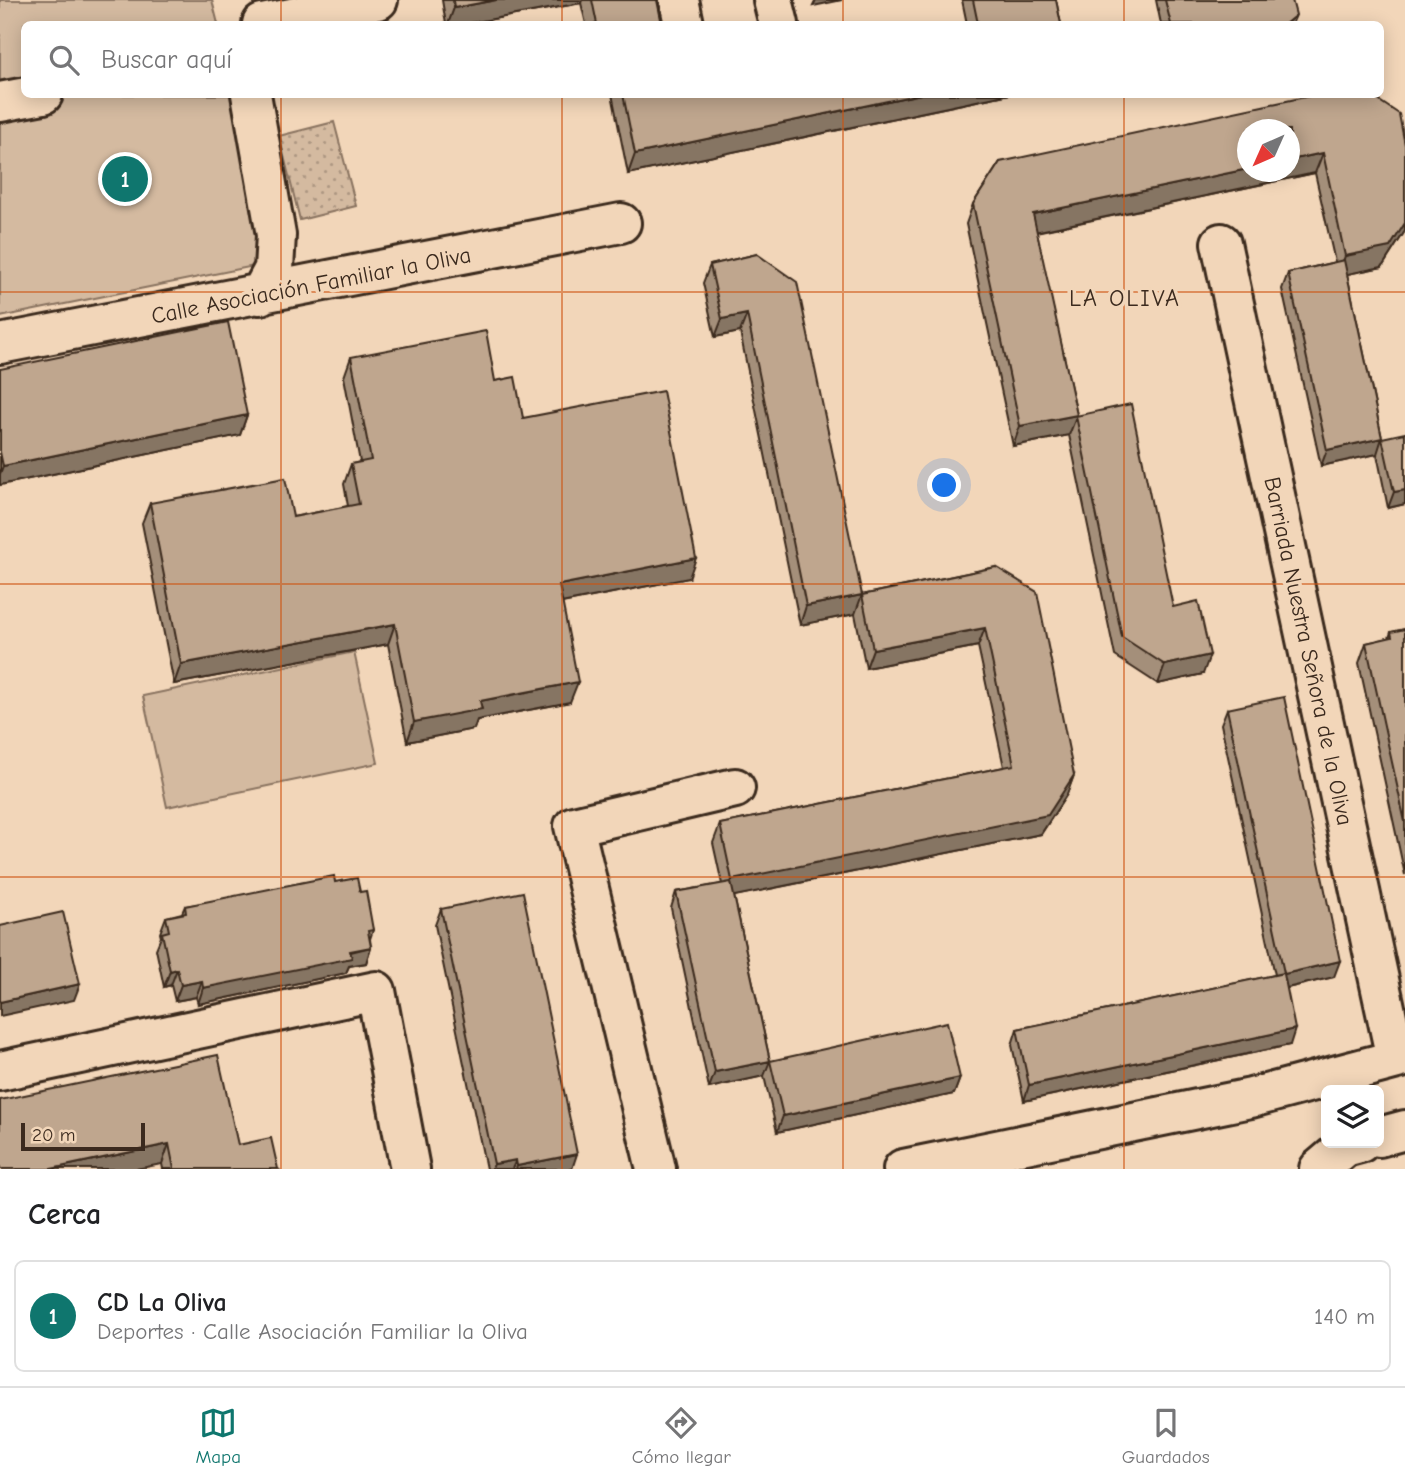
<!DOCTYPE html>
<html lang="es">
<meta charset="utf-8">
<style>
:root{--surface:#fff;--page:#f6f6f6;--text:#202124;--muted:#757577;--line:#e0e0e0;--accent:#0f766e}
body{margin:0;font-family:"Comic Neue",sans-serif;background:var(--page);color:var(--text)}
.controls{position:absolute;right:21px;bottom:21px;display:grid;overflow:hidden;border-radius:10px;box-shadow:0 4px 18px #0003}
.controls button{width:63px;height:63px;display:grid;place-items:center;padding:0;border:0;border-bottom:2px solid var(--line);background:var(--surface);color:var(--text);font:35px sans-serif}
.compass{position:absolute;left:1237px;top:119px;width:63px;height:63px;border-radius:50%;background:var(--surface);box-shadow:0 4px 18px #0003;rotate:225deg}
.scale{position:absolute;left:21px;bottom:18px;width:124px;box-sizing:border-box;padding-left:7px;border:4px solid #3b2a1e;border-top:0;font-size:19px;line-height:24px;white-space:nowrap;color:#3b2a1e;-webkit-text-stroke:5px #f2d6b9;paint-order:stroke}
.you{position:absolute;left:945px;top:486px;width:24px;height:24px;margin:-18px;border:5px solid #fff;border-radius:50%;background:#1a73e8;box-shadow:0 0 0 10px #1a73e833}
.badge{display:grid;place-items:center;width:46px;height:46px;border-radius:50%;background:var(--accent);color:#fff;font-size:23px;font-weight:700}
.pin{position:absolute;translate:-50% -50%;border:4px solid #fff;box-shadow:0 2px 7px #0006}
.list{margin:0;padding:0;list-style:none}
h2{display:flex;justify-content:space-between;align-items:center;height:91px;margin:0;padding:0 28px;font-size:30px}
h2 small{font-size:23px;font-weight:400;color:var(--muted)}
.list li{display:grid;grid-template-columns:46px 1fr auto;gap:21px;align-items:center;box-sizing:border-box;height:112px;margin:0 14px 14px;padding:0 14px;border:2px solid var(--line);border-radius:10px}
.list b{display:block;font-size:26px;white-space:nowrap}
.list p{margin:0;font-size:23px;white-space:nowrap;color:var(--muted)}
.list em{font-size:23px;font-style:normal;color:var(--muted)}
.icon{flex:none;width:38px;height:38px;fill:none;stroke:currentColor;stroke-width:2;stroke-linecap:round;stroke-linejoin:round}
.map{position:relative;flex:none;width:1405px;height:1169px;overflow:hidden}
.search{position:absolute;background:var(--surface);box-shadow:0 4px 18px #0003;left:21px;right:21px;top:21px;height:77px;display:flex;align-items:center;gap:18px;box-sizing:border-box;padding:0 24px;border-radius:10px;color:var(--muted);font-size:26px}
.sheet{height:217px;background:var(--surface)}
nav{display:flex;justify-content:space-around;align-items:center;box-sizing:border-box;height:98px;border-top:2px solid var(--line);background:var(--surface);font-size:19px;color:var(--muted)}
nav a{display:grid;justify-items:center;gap:4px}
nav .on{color:var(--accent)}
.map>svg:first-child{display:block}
.grass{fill:#d4baa0;stroke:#88725f;stroke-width:2}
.park{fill:url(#park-dots);stroke:#88725f;stroke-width:2}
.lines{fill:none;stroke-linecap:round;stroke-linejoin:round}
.street-casing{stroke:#3b2a1e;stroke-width:44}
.primary-casing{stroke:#3b2a1e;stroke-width:44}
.street{stroke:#f2d6b9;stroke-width:38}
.primary{stroke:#f2d6b9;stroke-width:38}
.wall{fill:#a48f7a;stroke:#3b2a1e;stroke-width:2}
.shaded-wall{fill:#867463;stroke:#3b2a1e;stroke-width:2}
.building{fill:#bfa68e;stroke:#3b2a1e;stroke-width:2}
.grid{fill:none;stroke:#ce520f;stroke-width:2;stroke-opacity:0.55}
.labels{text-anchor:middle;stroke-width:7;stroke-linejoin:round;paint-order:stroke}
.street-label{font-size:23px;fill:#3b2a1e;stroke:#f2d6b9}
.neighbourhood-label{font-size:24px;letter-spacing:2px;fill:#3b2a1e;stroke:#f2d6b9}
</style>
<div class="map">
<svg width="1405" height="1169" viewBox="0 0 1405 1169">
<defs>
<pattern id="park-dots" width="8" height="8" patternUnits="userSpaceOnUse" patternTransform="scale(1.75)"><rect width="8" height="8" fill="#d4baa0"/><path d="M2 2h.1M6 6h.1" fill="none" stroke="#ad9782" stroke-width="1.8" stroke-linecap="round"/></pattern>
</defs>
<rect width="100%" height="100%" fill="#f2d6b9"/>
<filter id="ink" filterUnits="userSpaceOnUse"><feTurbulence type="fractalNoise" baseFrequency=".0143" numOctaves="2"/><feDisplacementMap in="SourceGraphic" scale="14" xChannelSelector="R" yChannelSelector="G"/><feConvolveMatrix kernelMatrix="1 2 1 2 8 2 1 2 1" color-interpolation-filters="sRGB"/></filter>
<g filter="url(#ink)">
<path class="grass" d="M0,0h212l6,24h-194v70l209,1 36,168 -269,54z
M354,652l24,111 -211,44 -24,-111z"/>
<path class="park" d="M334,122l22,84 -56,14 -21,-84z"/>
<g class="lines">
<defs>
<path id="street" d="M679,0l5,24
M773,0l6,24
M262,24l116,-24
M251,94l25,141 -2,34 -14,26
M0,102l43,-8
M1221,243l175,816
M0,344l621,-121
M0,1071l376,-80 34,178
M656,1169l-82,-343 161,-38
M903,1169l348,-71 154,-41"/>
<path id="primary" d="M1379,1137l26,-7
M1319,1169l26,-22 15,-4"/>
</defs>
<use href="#street" class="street-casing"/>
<use href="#primary" class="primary-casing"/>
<use href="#street" class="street"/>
<use href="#primary" class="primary"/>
</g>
<path class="wall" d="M442,0h215l5,24h-76l-5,-21 -116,21h-19z
M962,0h94l5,24h-94z
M1156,0h136v24h-131z
M612,94h398l-382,80z
M1405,145v86l-23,36 -35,7 35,164 23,66 -17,4 -11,-54 -56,12 -39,-177 6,-16 47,-11 -20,-89 -279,59 41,183 96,192 30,67 -45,10 -43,-28 -46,-221 -56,11 -47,-222 7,-20 27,-42z
M757,254l105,341 134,-28 78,208 -7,19 -26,40 -307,62 36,165 190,17 -6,16 -177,38 -13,-56 -55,12 -38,-180 5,-16 46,-8 -9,-41 7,-19 284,-57 -26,-121 -112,22 -11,-54 -55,11 -60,-293 -25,5 -12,-54 7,-18z
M351,357l144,24 28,37 166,160 -127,25 8,99 -93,18 -3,9 -67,13 -19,-98 -214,40 -32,-161 8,-20 143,14 55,-11 -4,-22 7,-20 9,-2 -16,-85z
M0,369l247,46 -7,20 -240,50z
M1405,629v246l-46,-212 7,-20 23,-5 2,-6z
M1227,709l107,268 -47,11 3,57 -266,56 -12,-56 5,-16 258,-54 -54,-251z
M335,882l25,10 13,38 -3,9 1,8 -5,16 -17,3 -3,7 -148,31 -2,-7 -21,4 -4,-16 -7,2 -8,-38 5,-12 -1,-4 6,-16 16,-4 3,-7z
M441,909l131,260h-86l-51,-244z
M0,1100l238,45 40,24h-115l-1,-5z"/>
<path class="shaded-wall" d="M496,0h86l-1,3 -116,21h-17l6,-16z
M816,0h26l-29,6z
M1296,15l-4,9h-7z
M921,94h89l-382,80 7,-20z
M1323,153l-8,20 -290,61 8,-20 215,-45v3h42v-12z
M1405,223v8l-23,36 -44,9 7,-20z
M747,314l-7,18 -25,5 7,-18z
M247,415l-7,20 -240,50v-11l3,-8z
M1077,415l-8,20 -56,11 7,-20z
M1382,438l-5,16 -56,12 6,-16z
M1405,490v14l-17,4 6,-16z
M696,558l-7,20 -138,27 8,-20z
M862,595l-7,19 -55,11 6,-19z
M395,624l-7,20 -214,40 7,-20z
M985,628l-7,18 -112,22 7,-19z
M1210,655l-7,19 -45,10 7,-19z
M578,682l-8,20 -93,18 -3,9 -67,13 7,-20 66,-21z
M1074,775l-7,19 -26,40 -316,64 7,-18z
M371,947l-5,16 -17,3 -3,7 -148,31 5,-16z
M1340,961l-6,16 -56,13 6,-16z
M177,969l-6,16 -7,2 6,-16z
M202,981l-6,16 -21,4 6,-16z
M80,984l-6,16 -74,16v-14z
M1295,1029l-5,16 -266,56 5,-16z
M770,1061l-6,15 -55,12 6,-16z
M960,1078l-6,16 -177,38 6,-16z
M169,1144l-7,20 -26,5h-85z
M577,1154l-5,15h-56l1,-3z
M516,1160l-4,9h-20l2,-5z"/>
<path class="building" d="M453,0h43l-42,8z
M592,0h65l5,24h-65z
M973,0h83l5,24h-83z
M1165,0h127l4,15 -11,9h-114z
M623,94h298l-286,60z
M1319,94h50l30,20 6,31v78l-15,24 -45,9 -22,-103 -33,7v-30h-42v39l-215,45 44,201 -57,11 -47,-222 27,-42z
M757,254l40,28 65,313 134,-28 41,25 37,183 -26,40 -316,65 -12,-56 294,-59 -29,-137 -112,21 -11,-54 -56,11 -59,-292 -25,5 -12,-54z
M1344,260l38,178 -55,12 -39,-177z
M228,322l19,93 -244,51 -3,-14v-83z
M486,331l9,50 20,-4 8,41 140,-27 33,167 -137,27 19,97 -98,19 2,8 -68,13 -19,-98 -214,40 -31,-161 135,-25 8,39 66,-13 -8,-40 20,-4 -20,-103z
M1131,404l42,203 25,-6 12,54 -45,10 -43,-28 -46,-221z
M1405,433v57l-11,2 -12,-54z
M1405,629v193l-39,-179 26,-6 -1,-5z
M1284,697l56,264 -56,13 11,55 -266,56 -12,-56 267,-56 -57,-264z
M334,876l1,6 22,-4 3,14 6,-1 7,39 -5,1 3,16 -21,4 2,7 -149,30 -1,-7 -21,4 -4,-16 -7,2 -8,-38 7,-2 -3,-14 20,-4 -1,-7z
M731,882l39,179 -55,11 -39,-180z
M523,892l54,262 -60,12 -1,-6 -22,4 -53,-255z
M63,912l17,72 -80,18v-76z
M947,1022l13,56 -177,38 -13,-55z
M218,1055l20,90 33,-7 7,31h-104l-5,-25 -118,25h-51v-69z"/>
</g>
<path class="grid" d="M281,0v24M562,0v24M843,0v24M1124,0v24M281,94v1075M562,94v1075M843,94v1075M1124,94v1075M0,292h1405M0,584h1405M0,877h1405"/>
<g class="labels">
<g class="street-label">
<text transform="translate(311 285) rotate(-11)" y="8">Calle Asociación Familiar la Oliva</text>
<text transform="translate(1309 651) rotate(78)" y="8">Barriada Nuestra Señora de la Oliva</text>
</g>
<g class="neighbourhood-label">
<text x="1125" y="306">LA OLIVA</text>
</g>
</g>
</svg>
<div class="controls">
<button><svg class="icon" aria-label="layers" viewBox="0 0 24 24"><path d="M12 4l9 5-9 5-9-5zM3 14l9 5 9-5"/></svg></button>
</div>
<svg class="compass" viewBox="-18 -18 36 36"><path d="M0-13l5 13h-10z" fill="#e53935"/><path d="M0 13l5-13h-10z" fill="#757577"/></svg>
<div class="scale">20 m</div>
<div class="you"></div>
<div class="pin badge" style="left:125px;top:179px">1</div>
<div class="search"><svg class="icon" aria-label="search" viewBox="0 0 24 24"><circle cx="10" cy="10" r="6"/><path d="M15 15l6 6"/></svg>Buscar aquí</div>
</div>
<section class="sheet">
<h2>Cerca<small></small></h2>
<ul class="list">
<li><span class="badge">1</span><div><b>CD La Oliva</b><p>Deportes · Calle Asociación Familiar la Oliva</p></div><em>140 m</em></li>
</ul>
</section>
<nav>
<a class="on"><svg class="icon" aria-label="map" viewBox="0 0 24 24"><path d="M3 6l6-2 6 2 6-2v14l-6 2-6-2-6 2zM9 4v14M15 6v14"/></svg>Mapa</a>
<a><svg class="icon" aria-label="directions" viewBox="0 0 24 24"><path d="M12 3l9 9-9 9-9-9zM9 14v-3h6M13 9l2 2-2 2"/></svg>Cómo llegar</a>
<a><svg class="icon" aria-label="saved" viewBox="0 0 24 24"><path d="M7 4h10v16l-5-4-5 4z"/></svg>Guardados</a>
</nav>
